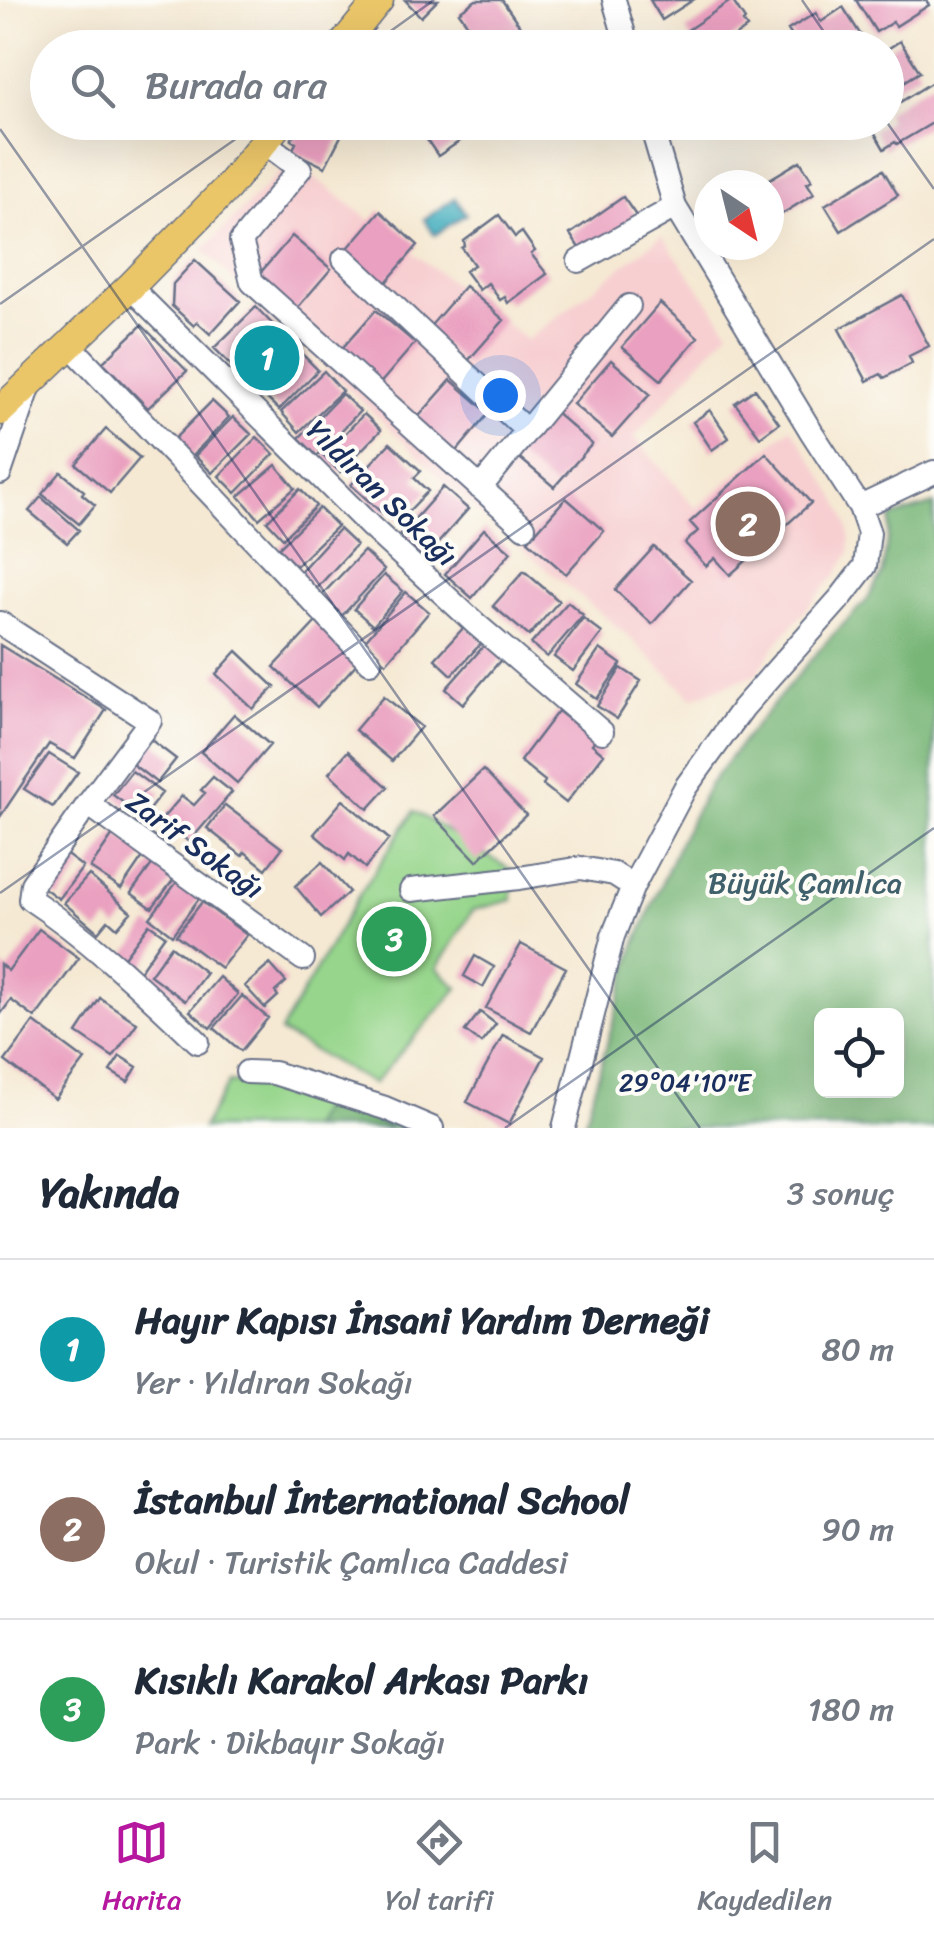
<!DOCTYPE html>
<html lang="tr">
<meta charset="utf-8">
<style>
:root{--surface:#fff;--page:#f6f6f7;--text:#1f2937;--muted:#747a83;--line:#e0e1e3;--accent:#b5179e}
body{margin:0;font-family:Sriracha,sans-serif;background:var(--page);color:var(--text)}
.controls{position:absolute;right:30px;bottom:30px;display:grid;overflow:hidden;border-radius:15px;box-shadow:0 10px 40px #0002}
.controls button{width:90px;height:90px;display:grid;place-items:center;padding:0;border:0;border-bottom:2px solid var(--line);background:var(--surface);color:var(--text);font:50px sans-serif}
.compass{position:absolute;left:694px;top:170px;width:90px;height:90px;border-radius:50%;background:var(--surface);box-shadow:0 10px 40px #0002;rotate:145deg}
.you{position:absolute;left:500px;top:395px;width:35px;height:35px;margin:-25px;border:8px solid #fff;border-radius:50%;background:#1a73e8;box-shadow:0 0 0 15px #1a73e833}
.badge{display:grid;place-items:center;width:65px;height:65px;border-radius:50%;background:var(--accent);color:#fff;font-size:32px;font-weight:700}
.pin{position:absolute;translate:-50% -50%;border:5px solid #fff;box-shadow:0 2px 10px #0006}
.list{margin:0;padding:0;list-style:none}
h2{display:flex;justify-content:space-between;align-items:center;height:130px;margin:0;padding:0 40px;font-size:42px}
h2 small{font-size:32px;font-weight:400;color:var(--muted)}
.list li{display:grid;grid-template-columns:65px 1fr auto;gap:30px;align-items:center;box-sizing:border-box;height:180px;padding:0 40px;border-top:2px solid var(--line)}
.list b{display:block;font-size:38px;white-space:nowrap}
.list p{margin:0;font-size:32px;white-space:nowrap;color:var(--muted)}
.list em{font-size:32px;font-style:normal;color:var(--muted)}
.icon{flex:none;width:55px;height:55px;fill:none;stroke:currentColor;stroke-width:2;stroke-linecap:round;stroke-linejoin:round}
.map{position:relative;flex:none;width:934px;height:1128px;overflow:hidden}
.search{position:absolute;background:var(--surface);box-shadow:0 10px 40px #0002;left:30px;right:30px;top:30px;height:110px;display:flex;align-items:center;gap:25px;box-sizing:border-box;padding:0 35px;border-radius:55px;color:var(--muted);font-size:38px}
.sheet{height:670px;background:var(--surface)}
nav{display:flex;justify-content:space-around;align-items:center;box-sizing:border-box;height:140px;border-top:2px solid var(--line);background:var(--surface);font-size:28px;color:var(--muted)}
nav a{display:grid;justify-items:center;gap:5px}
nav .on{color:var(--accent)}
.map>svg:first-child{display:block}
.built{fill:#f7cfd1}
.green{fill:#96d58b;stroke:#588274;stroke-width:2.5}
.forest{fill:#78b677;stroke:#4a726a;stroke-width:2.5;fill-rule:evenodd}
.water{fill:#3dabbc;stroke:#2c6d8d;stroke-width:2.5}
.building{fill:#eaa0c0}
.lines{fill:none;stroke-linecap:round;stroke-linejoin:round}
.minor-casing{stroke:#677087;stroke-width:26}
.major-casing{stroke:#677087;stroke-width:31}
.minor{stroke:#fff;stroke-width:22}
.major{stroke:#ebc669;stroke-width:28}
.ticks{fill:none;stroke:#1b2f5e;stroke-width:2.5;stroke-opacity:0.45}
.labels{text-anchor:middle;stroke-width:8;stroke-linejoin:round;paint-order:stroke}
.street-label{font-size:30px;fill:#1b2f5e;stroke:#fdfcf7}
.park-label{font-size:30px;fill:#40616c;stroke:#fdfcf7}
.ticks-label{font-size:25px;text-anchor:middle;fill:#1b2f5e;stroke:#fdfcf7;stroke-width:8;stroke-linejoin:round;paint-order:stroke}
</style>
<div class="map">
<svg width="934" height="1128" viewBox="0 0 934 1128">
<rect width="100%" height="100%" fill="#fdfcf7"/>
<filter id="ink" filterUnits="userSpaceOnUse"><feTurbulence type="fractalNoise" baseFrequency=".01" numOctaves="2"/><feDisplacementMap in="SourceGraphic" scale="20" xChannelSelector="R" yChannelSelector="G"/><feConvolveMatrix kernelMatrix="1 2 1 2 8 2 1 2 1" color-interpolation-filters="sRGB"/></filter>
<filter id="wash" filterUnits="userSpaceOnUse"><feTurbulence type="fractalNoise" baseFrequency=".0048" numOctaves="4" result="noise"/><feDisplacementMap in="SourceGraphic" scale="40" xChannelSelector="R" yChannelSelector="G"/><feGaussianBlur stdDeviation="2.25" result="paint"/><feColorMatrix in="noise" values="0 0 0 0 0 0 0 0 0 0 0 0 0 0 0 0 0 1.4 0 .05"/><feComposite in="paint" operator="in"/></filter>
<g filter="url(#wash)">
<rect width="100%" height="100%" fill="#f5e9d3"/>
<path class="built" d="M292,160l235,180 135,-104 67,94 -95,107 62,71 95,-81 43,67 10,19 6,22v17l-13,21 -59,69 -22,32 -64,24 -67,-65 -148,-121 -274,-262z"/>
<path class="green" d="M414,811l97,59 1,30 -39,10 -36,58 21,20 -85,96 -93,-52 78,-135z
M229,1082l58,5 32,8 87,33h-204z"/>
<path class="forest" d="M934,504v624h-351l52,-183 45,-104 29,-56 45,-58 72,-85 41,-42 15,-27 9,-56zM822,1016h74v74h-74z
M323,1105l20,3 50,20h-83z"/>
<path class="water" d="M455,198l11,16 -31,21 -11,-16z"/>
<g id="blocks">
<path class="building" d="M405,0h33l-17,17z
M476,0h26l24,35 -19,13h-23l-25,-36z
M650,0h43l-31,20z
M732,0l13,20 -2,2 4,6 -29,20h-21l-11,-17z
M856,0h70l3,5 -33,21 -3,-4 -17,10z
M843,7l24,38 -4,3h-64l-11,-18 28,-17 5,9z
M900,41l20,31 -34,21v-43z
M934,81v41l-37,22 -2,-2 -11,7 -11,-19 15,-9 -2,-10z
M309,122h24l12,6 -20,39 -33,-16 4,-8 -5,-3 9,-16 7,3z
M415,122h73l-50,34z
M698,122h40l-30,18z
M800,161l12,19 -5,3 7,11 -45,28v-37h-9z
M883,170l15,25 -57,36 -16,-26z
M623,197l14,20 -54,37 -13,-20z
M380,211l38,34 -37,43 -39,-33z
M499,215l16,22 7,-5 13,19 -4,3 16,20 -39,29 -3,-6 -5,3 -12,-17 -9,7 -14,-19 9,-6 -12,-17 3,-2 -1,-5z
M292,236l39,33 -38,44 -38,-34z
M195,260l45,41 -30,33 -13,-12 -3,4 -22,-20 1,-22z
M465,286l39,34 -38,43 -39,-33z
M902,295l27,51 -20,10 3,7 -28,15 -3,-4 -14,7 -28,-52z
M660,303l38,34 -37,43 -39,-33z
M256,307l20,21 -41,41 -21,-21z
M376,310l39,33 -38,44 -39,-34z
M142,325l45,46 -39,37 -45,-46z
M276,331l17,17 -36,37 -17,-17z
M300,352l18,18 -39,40 -19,-18 19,-19 2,2z
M611,360l39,34 -38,43 -39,-33z
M324,371l18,20 -43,41 -18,-20z
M451,380l38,33 -37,44 -39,-34z
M755,389l24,34 -19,14 -25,-34z
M342,394l18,17 -43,45 -18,-18z
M212,401l17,16 -38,40 -17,-18z
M553,410l39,34 -38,43 -39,-33z
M710,410l19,28 -17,12 -19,-28z
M364,414l17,16 -41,42 -17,-16z
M233,417l18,17 -39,39 -17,-17z
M106,429l34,29 -30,35 -34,-29z
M257,437l17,17 -38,39 -17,-17z
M390,443l31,28 -7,7 14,13 -28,29 -12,-11 -5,5 -32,-29z
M766,453l45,50 -81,72 -15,-17 -9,8 -21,-23 13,-12 -8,-9z
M276,465l19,23 -36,31 -20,-23z
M61,472l23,19 -2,3 13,11 -16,19 -37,-30z
M443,487l25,22 -44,50 -25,-22z
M300,489l16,17 -33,32 -16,-17z
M41,497l38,33 -12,13 -38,-32z
M566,498l38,33 -38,43 -38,-33z
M319,508l18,18 -41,40 -18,-18z
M339,529l17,16 -40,44 -18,-15z
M484,529l27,23 -39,46 -27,-24z
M654,547l37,33 -39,44 -37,-34z
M364,551l20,19 -45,49 -21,-20z
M524,571l35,30 -30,35 -36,-30z
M384,575l19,16 -30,35 -19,-17z
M406,592l23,20 -43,51 -23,-20z
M568,602l15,13 -36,42 -16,-13z
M583,618l19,15 -29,38 -19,-14z
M316,622l43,39 -42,46 -43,-40z
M466,625l18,15 -32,35 -17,-16z
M488,641l16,15 -41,48 -17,-15z
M0,645l106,65 -31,48 -26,-14 -49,73z
M600,649l21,15 -24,35 -21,-15z
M237,651l38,36 -22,22 -37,-35z
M621,668l20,13 -24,38 -20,-13z
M384,696l37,31 -29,34 -37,-31z
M558,711l37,29 -3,4 12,10 -38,49 -23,-18 2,-4 -25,-20z
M234,714l36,31 -33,38 -36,-31z
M146,736l30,23 -19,24 -30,-23z
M348,751l40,36 -20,22 -39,-36z
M49,754l29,18 -25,35 -29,-18z
M483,770l43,45 -49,46 -43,-45z
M132,771l30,22 -19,24 -30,-22z
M213,777l19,15 -43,50 -27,-23 20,-23 12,9 11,-12 -4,-3z
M343,800l46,39 -24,29 -16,-14 -4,6 -31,-26z
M225,805l57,43 -16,21 -21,-17 -3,4 -35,-28z
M115,832l30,22 -24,35 -31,-21z
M60,850l23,17 -24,32 -23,-17z
M156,859l21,16 -25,33 -21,-15z
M322,862l27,30 -28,25 -26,-31z
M89,875l42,37 -14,16 -9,-8 -10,12 -34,-29z
M179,879l22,17 -29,39 -22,-17z
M202,902l45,33 -26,33 -45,-33z
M149,924l16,11 -26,37 -17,-12z
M39,929l40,29 -44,60 -24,-18 -11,15v-51l8,7z
M521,944l45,24 -35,64 -45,-24z
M171,946l35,27 -21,28 -35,-26z
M475,956l19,11 -11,20 -19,-11z
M270,964l16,18 -11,10 3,4 -13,12 -20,-22z
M219,977l19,17 -28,34 -20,-17z
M242,996l26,22 -27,33 -27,-23z
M100,998l37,25 -24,34 -36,-24z
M480,1012l16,12 -15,19 -16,-12z
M34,1022l51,38 -30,39 -50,-38z
M503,1035l41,22 -35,67 -42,-22z
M120,1056l17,11 -9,15 -18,-11z"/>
</g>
</g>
<g filter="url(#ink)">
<use href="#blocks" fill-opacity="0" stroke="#677087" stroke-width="2.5"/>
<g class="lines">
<defs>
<path id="minor" d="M614,0l14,48
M264,142l36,27 -59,72 11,41 272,245
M344,259l183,172
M579,261l96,-54
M130,287l241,240 105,97 126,108
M69,344l301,318
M0,473l31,-91
M480,488l149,-182
M860,507l74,-35
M0,623l150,98 -62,83 215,155
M88,804l-56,80 -2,15c62,41 115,93 168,143
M411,890l108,-12 62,-10 33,6 19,12
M247,1072l27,1 111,35 47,20
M564,1128l49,-192 20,-50 52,-98 58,-80 99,-112 23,-30 4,-33 -9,-26 -48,-74 -137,-226 -25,-85"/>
<path id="major" d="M340,48l39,-48
M0,411l130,-124 97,-99 53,-66"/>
</defs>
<use href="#minor" class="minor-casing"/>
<use href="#major" class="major-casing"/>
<use href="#minor" class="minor"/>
<use href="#major" class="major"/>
</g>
</g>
<path class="ticks" d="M802,0l33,48M367,48l67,-48M886,121l48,68M0,129l700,999M0,304l260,-182M0,893l934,-654M505,1128l429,-300"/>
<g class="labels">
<g class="street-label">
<text transform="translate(382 493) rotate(44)" y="10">Yıldıran Sokağı</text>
<text transform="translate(195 845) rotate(36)" y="10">Zarif Sokağı</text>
</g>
<g class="park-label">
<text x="805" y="893">Büyük Çamlıca</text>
</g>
</g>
<g class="ticks-label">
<text x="685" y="1091">29°04'10"E</text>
</g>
</svg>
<div class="controls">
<button><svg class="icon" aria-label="locate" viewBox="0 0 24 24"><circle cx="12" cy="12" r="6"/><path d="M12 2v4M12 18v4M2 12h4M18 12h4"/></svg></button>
</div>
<svg class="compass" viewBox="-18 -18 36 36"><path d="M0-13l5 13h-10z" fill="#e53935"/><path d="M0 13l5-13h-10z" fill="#747a83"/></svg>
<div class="you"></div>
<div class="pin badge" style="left:267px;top:358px;background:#0f9aa8">1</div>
<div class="pin badge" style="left:748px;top:524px;background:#8d6e63">2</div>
<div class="pin badge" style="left:394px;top:939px;background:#2e9e5b">3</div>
<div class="search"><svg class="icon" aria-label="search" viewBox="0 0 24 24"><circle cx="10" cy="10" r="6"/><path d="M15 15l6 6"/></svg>Burada ara</div>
</div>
<section class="sheet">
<h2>Yakında<small>3 sonuç</small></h2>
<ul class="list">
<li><span class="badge" style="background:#0f9aa8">1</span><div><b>Hayır Kapısı İnsani Yardım Derneği</b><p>Yer · Yıldıran Sokağı</p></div><em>80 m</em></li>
<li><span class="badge" style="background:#8d6e63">2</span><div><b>İstanbul İnternational School</b><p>Okul · Turistik Çamlıca Caddesi</p></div><em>90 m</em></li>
<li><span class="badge" style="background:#2e9e5b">3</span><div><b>Kısıklı Karakol Arkası Parkı</b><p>Park · Dikbayır Sokağı</p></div><em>180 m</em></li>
</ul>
</section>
<nav>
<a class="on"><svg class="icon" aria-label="map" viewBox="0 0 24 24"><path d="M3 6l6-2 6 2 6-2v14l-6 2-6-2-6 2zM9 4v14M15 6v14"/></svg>Harita</a>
<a><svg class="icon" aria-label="directions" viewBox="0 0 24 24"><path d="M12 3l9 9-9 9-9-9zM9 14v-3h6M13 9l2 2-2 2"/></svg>Yol tarifi</a>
<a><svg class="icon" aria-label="saved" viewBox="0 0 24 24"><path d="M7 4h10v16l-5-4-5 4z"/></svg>Kaydedilen</a>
</nav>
